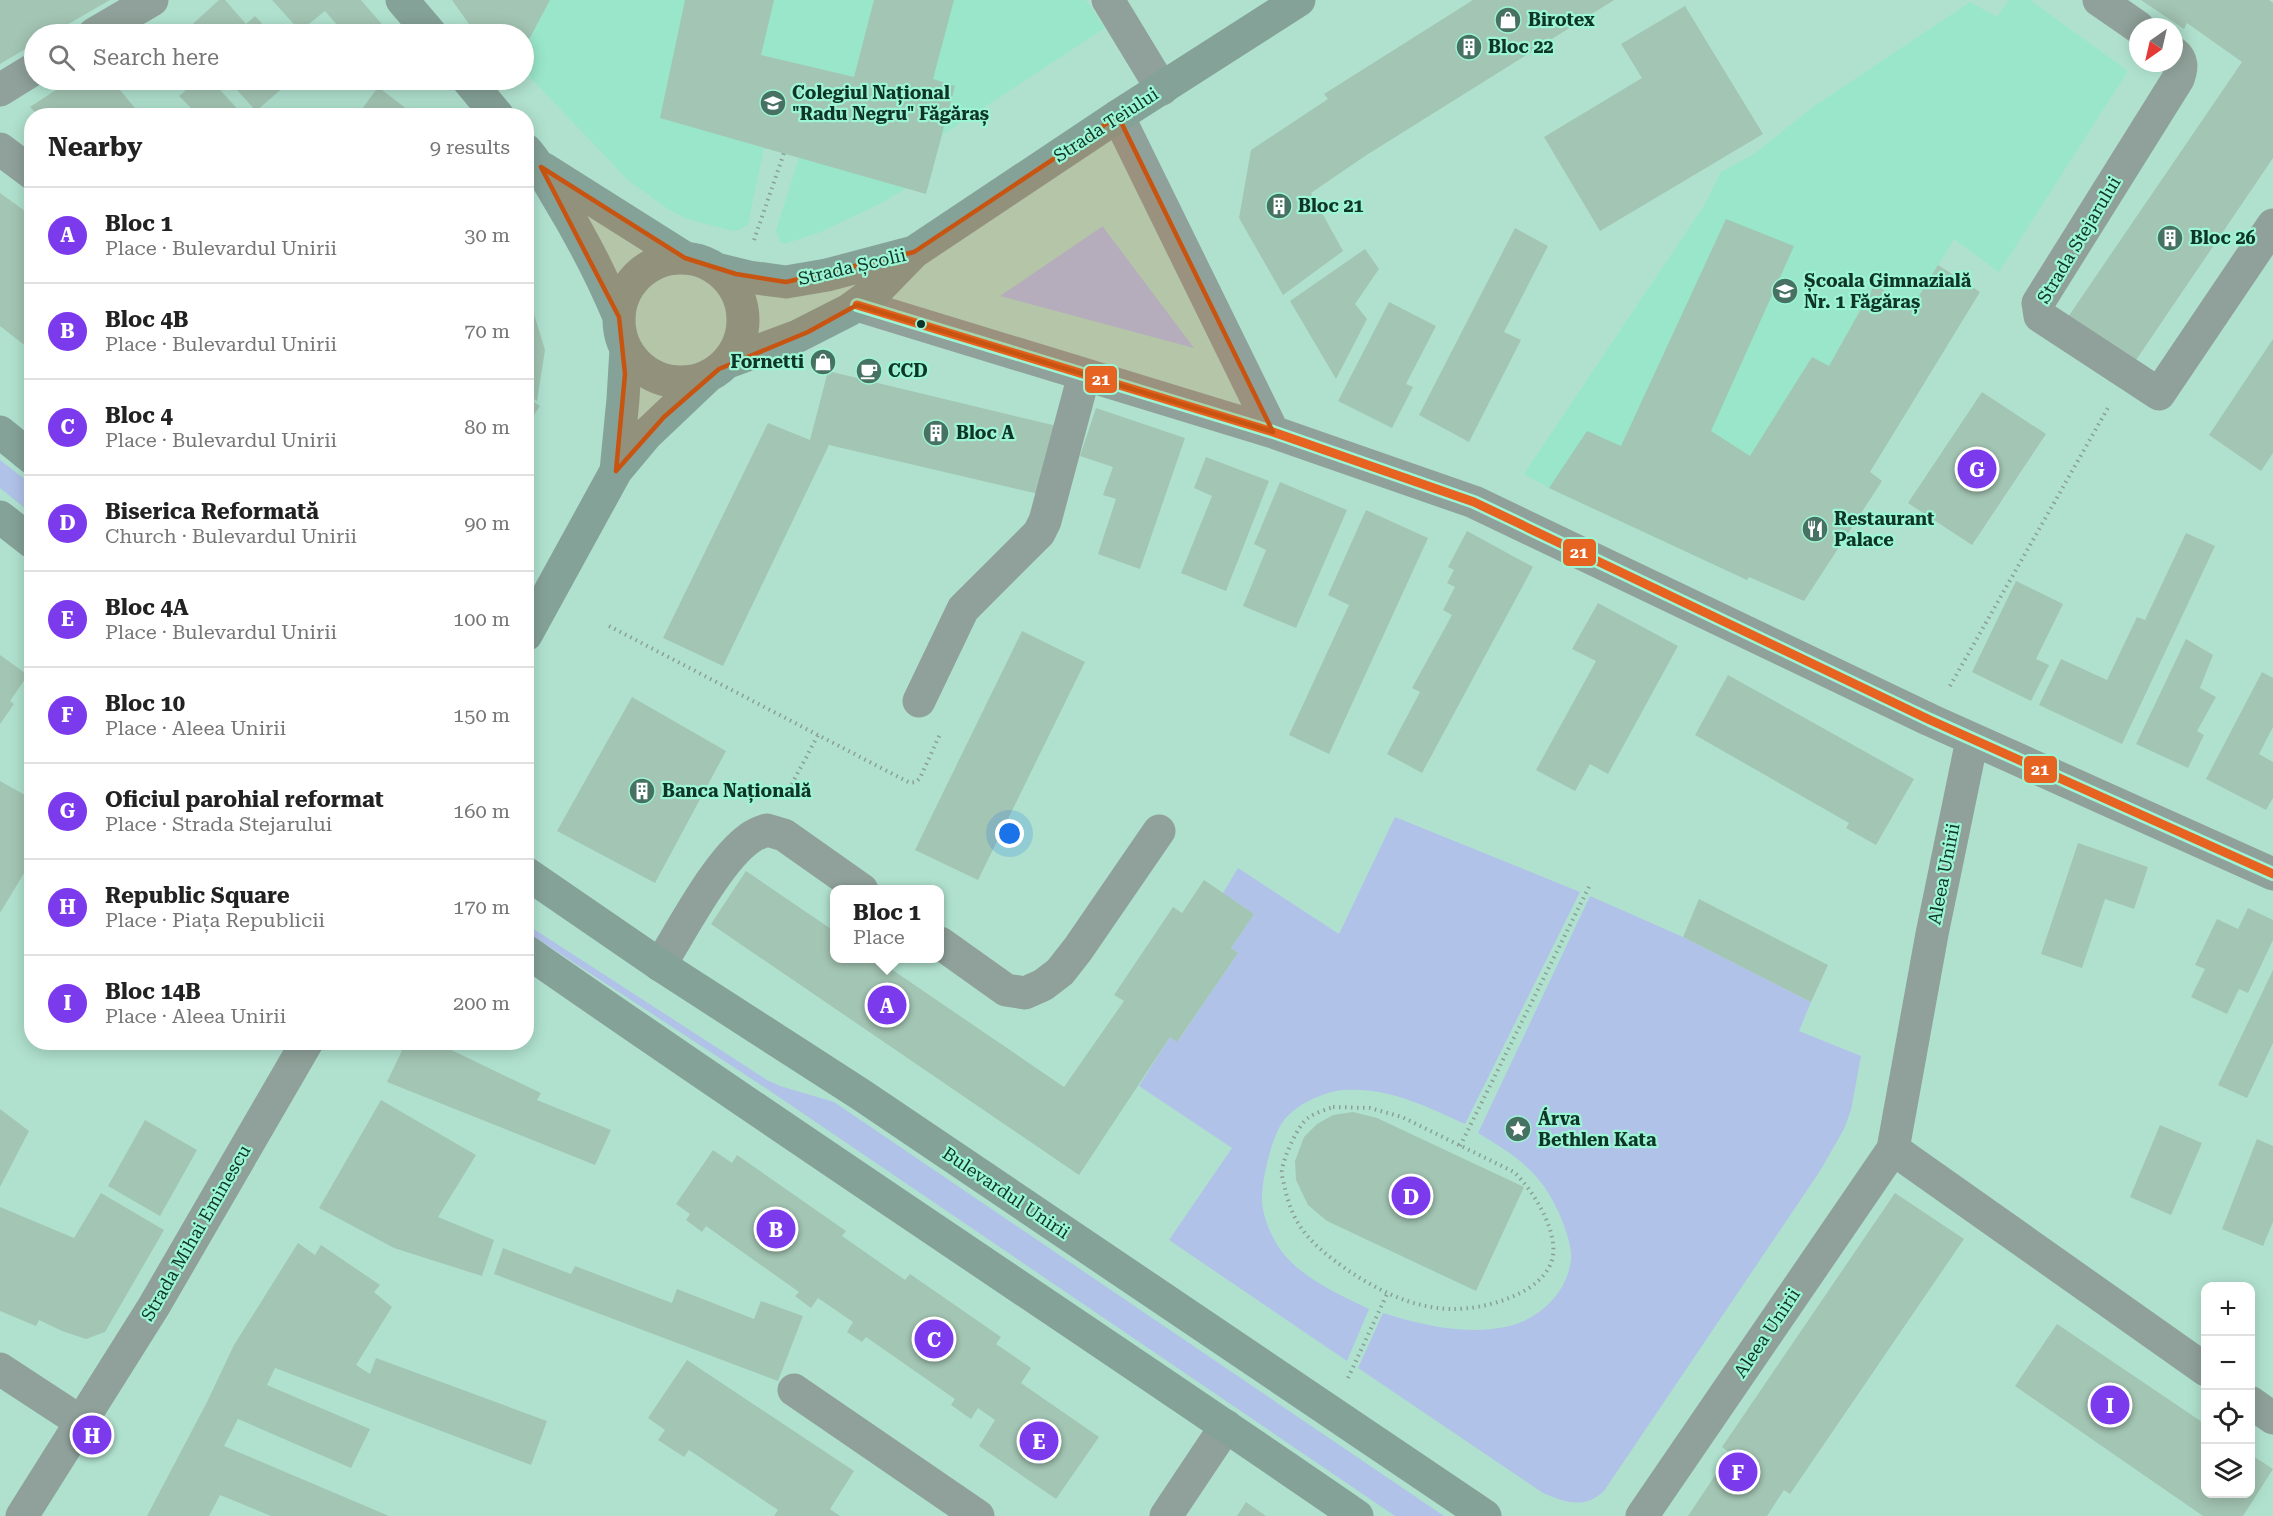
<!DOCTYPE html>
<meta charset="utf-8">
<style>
:root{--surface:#fff;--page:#f6f6f6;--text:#222;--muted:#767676;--line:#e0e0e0;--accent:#7c3aed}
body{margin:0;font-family:"Roboto Serif",serif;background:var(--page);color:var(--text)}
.controls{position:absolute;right:18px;bottom:18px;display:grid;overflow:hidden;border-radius:12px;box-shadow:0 3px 15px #0003}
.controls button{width:54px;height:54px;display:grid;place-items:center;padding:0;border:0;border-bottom:2px solid var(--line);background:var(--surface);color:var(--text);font:30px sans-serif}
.compass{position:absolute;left:2129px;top:18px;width:54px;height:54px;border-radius:50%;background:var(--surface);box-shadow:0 3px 15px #0003;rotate:214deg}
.you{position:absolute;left:1010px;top:834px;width:21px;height:21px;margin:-15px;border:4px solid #fff;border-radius:50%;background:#1a73e8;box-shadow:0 0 0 9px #1a73e833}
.badge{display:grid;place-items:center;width:39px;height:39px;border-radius:50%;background:var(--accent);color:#fff;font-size:20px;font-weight:700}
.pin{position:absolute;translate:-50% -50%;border:3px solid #fff;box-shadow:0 2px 6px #0006}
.popup{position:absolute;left:830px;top:885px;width:114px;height:78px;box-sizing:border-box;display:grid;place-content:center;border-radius:12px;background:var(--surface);filter:drop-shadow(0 2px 4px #0005);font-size:20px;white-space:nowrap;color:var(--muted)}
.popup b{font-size:22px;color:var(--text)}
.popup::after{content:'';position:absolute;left:50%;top:100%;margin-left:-12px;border:12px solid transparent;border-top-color:var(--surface)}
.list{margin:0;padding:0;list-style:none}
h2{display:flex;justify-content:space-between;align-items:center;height:78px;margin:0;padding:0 24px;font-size:26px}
h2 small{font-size:20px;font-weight:400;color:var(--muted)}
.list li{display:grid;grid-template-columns:39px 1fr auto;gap:18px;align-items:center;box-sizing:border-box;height:96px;padding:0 24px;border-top:2px solid var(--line)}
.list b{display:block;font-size:22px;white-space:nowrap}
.list p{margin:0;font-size:20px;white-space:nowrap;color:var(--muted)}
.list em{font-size:20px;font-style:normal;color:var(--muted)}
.icon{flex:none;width:33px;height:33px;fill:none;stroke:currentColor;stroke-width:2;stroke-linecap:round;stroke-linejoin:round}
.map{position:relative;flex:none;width:2273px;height:1516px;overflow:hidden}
.search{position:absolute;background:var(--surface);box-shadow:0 3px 15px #0003;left:24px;top:24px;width:510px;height:66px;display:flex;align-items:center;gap:15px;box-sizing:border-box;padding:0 21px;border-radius:33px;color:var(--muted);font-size:22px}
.panel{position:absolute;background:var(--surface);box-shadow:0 3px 15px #0003;left:24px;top:108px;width:510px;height:942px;border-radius:24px}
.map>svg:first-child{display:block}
.built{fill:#99e6cb}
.green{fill:#b1c2e8}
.building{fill:#a3c5b3}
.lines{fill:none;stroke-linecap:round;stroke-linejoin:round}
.path{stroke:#8aa097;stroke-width:4;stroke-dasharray:1.5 4.5;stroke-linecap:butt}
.minor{stroke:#8fa19a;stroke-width:33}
.major{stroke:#85a298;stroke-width:33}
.bus-1-casing{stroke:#9cf5d4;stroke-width:14}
.bus-1{stroke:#e76322;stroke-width:9}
.marked{fill:#c75410;fill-opacity:0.2;stroke:#c75410;stroke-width:4.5;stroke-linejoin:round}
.bus-dot{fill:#0f3529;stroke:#9cf5d4;stroke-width:2}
.labels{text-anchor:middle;stroke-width:4.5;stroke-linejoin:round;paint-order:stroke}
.poi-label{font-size:18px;font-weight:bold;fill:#0f3529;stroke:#9cf5d4;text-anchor:start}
.street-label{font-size:18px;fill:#0f3529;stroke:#9cf5d4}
.line-badge{stroke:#9cf5d4;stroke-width:2}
.badge-label{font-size:16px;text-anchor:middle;font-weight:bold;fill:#fff}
</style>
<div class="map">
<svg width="2273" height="1516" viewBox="0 0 2273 1516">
<rect width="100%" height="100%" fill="#b0e1cf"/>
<path class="built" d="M550,0h536l19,28 -163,107 -16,59 -19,-6 -24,14 -62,30 -37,12 -4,-2 -4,-11 23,-74 -35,-9 -16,76 -9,6 -6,1 -46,-12 -19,-10 -40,-29 -104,-109v-22z
M2009,0h21l98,71 -129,201 -45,-33 -207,341 -198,-92 -25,-14 181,-270 16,-32 33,-18 59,-47 157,-105 27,15z"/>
<path class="green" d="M1103,226v1l91,121 -194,-52z
M0,460l31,24v29l-31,-25z
M1395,817l185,75 -115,232c-39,-18 -77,-37 -121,-34 -20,1 -51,16 -62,33 -11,16 -21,60 -20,79 2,21 14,46 29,60 22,21 51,34 78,47l-22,52 -178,-121 63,-92 -93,-62 31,-49 8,4 60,-88 -7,-5 23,-34 -31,-21 15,-25 101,66z
M1590,896l93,41 128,65 -12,29 62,25 -10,54 -7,19 -24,42 -216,320c-19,18 -38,12 -61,2l-185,-125 25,-55c39,12 80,22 122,14 32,-6 62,-33 66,-67 2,-22 -18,-64 -32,-80 -17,-21 -38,-33 -61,-47z
M526,924l241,156 13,6 54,16 610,414h-49l-622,-423 -246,-161z"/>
<path class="building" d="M0,0h110l-59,34h-17v10l-34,20z
M219,0h6l21,24 9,-8 17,18h-83l-4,-3z
M272,0h89l25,29 -7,5h-34l-20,-23 -25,20z
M452,0h98l-26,49v-15h-48z
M685,0h89l-13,55 93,22 20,-77h80l-21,79 22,7 -29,108 -266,-76z
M1473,0h141l-249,156 -54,37 32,58 -60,44 -44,-77 12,-68 77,-51 -4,-5z
M2141,0h128l4,3v155l-139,205 -66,-46 174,-255 -55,-39 -3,6z
M1685,6l78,128 -163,97 -56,-94 98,-59 -21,-34z
M71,80h41l26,32 -3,4h-96l-9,-9z
M198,80h13l33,36h-61l8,-8 -12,-12z
M228,80h64l-36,31z
M378,87l38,29h-59z
M0,193l32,23v135l-32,-25z
M1726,219l68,27 -83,185 39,25 62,-99 17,9 46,-82 36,25 27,-44 42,27 -110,180 12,9 -78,120 -55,-24 -2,3 -198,-92 38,-57 34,15z
M1515,228l33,18 -44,86 17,8 -52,102 -50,-27z
M1365,249l14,20 -24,35 12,15 -31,60 -46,-78z
M527,291l18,59 -8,51 -11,-7z
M1389,302l47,24 -30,58 7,3 -21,41 -54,-27z
M2273,339v114l-12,18 -52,-36z
M828,371l233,56 -14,69 -218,-51 -106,221 -60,-28 105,-215 42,17z
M1982,392l64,42 -74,111 -64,-42z
M526,397l14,9 -14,20z
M1096,408l89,30 -45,131 -42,-15 18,-55 -13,-4 10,-28 -33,-11z
M1206,457l63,24 -43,110 -45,-18 31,-77 -18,-8z
M1280,482l67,28 -51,118 -53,-22 23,-56 -12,-6z
M1366,510l62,28 -99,216 -40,-19 60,-130 -21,-10z
M1467,531l66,36 -111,206 -35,-19 33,-62 -8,-4 40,-73 -9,-5 12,-23 -8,-4 7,-13 -6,-3z
M2186,533l29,13 -93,198 -83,-39 22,-46 46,21 30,-63 8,3z
M2016,581l47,23 -27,55 13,6 -18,36 -59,-29z
M1598,603l80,43 -70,128 -18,-10 -15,27 -39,-21 60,-109 -24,-12z
M1022,631l63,31 -107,218 -63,-30z
M2186,639l27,16 -13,33 16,9 -19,34 7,4 -16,33 -52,-24z
M0,655l28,20 -18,26 4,3 -14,20z
M2262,672l11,6v49l-14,27 14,8v36l-7,12 -60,-31z
M1728,675l186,104 -38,66 -30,-17 3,-5 -154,-88z
M632,697l94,54 -71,132 -98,-52z
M0,781l32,18v61l-32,53z
M2078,843l70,24 -14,42 -29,-10 -23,69 -41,-14z
M746,871l88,60v27h41l189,129 60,-86 -10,-6 59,-88 9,6 22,-33 50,34 -23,34 7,5 -61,89 -7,-5 -91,138 -368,-251z
M1699,899l129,66 -17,37 -128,-65z
M2248,908l25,12v20l-25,53 -9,-4 -12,25 -36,-17 14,-28 -10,-4 22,-46 21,10z
M2273,970v73l-26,55 -29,-13z
M406,1042h38l-1,4 98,47 -4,7 74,30 -16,35 -208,-83z
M381,1100l95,55 -38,62 56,23 -12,36 -88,-28 -75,-40z
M0,1109l29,22 -29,56z
M1353,1112l24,6 147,69 -48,104 -149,-70 -19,-16 -12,-25 -1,-19 9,-24 13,-13 16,-9z
M145,1120l52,30 -37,66 -52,-30z
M2160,1125l42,18 -31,72 -41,-18z
M2257,1139l16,7v76l-10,24 -41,-17z
M713,1150l19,13 5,-8 109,76 -4,5 63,44 5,-6 91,63 -5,7 35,24 -10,15 78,54 -43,62 -77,-53 16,-26 -17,-12 -7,11 -20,-14 4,-6 -89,-62 -4,5 -15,-10 6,-10 -35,-24 -7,10 -16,-12 4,-4 -93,-66 -4,6 -16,-12 4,-6 -14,-10z
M101,1193l63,37 -59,102 -19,7 -24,-8 -23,-11 -3,6 -36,-15v-104l74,31z
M1895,1193l69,46 -174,255 -6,-4 -17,26h-79l42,-63 -8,-6z
M298,1243l17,12 6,-10 59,40 -6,7 18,15 -36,58 14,9 6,-16 171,63 -16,44 -256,-97 -8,17 103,44 -19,39 -113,-49 -14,27 165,70h-118l-51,-21 -11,21h-62l60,-114 27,-57z
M503,1248l68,26 4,-8 97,37 5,-14 77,30 7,-18 42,15 -25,65 -284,-107z
M2057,1324l148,100v70h45v-40l23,15 -30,47h-40l-188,-130z
M687,1360l167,111 -24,38 10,7h-66l4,-6 -89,-60 -5,7 -26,-17 7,-10 -17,-12z
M1246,1502l20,14h-29z"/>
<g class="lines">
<path class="path" d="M754,240l30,-87
M609,626l301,157 6,-1 4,-4 21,-46
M1950,686l159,-280
M786,795l32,-60
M1333,1107l37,1 32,9 112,55c19,18 43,57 39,84 -7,38 -70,54 -102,53 -39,-1 -74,-19 -105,-40 -35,-25 -54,-43 -62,-85 -1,-4 -3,-10 -2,-14 2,-13 15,-44 26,-52 6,-5 17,-8 25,-11z
M1460,1146l130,-261
M1348,1378l39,-84"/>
<path class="minor" d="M1108,0l54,89
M2099,0l39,27
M94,34l58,-34
M2174,53c9,7 8,15 4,26l-140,224 2,13 119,78 114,-169
M0,90l34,-21
M1118,116l155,316
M0,149l32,24
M857,305l416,127 201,70 456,218 343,154
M919,701l44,-92 76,-76 6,-12 39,-146
M940,943l66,47 19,3 18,-8 17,-13 18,-23 81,-118
M660,965c22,-35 58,-105 90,-127 5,-4 11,-6 17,-8l17,5 78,55
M1893,1149l313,221
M0,1369l81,53
M794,1390l184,126
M2250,1402l23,16
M22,1516l132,-210 153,-264
M1166,1516l60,-90
M1642,1516l251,-367 39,-215 40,-194"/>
<path class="major" d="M402,0l29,34
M468,80l30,36
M526,150c14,16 23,33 33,50 23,38 43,76 60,117
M544,169l141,89
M619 320a62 62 0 1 1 124 0a62 62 0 1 1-124 0Z
M716,269l33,8 37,5 41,-7 87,-23
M728,362l70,-26 51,-26 30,-22 35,-36 204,-136 181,-116
M0,432l32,26
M616,471l7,-72 3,-50
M0,517l32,25
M526,635l90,-164 31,-37 60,-57
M526,873l134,92 200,129 625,422
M526,951c275,192 555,375 831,565"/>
<defs>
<path id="bus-1" d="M857,305l416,127 201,70 456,218 343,154"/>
</defs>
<use href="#bus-1" class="bus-1-casing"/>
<use href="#bus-1" class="bus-1"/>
</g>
<path class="marked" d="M1118,116l155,316 -416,-127 -49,27 -89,37 -55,48 -48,54 9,-97 -6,-57 -78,-150 144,91 51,16 50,8 128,-30z"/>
<defs>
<symbol id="shop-disc" viewBox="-11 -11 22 22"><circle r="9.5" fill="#477163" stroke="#9cf5d4"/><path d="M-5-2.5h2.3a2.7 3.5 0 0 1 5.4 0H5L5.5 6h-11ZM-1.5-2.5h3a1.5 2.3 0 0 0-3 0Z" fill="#fff"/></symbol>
<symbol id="building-disc" viewBox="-11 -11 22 22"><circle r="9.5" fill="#477163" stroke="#9cf5d4"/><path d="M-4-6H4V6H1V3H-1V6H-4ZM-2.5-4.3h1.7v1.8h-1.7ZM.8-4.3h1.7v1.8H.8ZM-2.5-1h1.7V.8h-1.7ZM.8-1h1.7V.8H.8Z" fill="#fff"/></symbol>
<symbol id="school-disc" viewBox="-11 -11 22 22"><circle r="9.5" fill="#477163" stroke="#9cf5d4"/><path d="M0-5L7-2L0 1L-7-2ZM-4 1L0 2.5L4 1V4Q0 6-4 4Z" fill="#fff"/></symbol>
<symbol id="cafe-disc" viewBox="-11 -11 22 22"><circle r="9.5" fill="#477163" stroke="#9cf5d4"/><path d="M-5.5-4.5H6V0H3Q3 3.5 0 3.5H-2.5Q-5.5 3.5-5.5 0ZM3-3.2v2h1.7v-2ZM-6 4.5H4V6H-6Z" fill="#fff"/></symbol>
<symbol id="restaurant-disc" viewBox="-11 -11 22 22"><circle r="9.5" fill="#477163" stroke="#9cf5d4"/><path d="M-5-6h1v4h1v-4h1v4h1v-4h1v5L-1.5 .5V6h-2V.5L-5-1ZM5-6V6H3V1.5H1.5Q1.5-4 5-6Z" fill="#fff"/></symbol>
<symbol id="sight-disc" viewBox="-11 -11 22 22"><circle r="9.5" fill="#477163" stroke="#9cf5d4"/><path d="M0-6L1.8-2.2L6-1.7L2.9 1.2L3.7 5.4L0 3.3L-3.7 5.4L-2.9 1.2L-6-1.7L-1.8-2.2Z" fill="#fff"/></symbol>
</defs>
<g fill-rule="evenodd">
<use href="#shop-disc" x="1493" y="5" width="30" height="30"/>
<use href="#building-disc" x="1454" y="32" width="30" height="30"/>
<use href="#school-disc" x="758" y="88" width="30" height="30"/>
<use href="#building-disc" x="1264" y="191" width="30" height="30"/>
<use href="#building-disc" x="2155" y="223" width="30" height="30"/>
<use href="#school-disc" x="1770" y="276" width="30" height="30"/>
<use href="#shop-disc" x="808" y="347" width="30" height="30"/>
<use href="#cafe-disc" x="854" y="356" width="30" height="30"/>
<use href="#building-disc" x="921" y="418" width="30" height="30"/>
<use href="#restaurant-disc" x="1800" y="514" width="30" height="30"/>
<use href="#building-disc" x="627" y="776" width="30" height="30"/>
<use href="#sight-disc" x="1503" y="1114" width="30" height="30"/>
</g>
<circle class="bus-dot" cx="921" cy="324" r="5"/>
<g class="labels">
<g class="poi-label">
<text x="1528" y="26">Birotex</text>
<text x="1488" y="53">Bloc 22</text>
<text x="792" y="99">Colegiul Național<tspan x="792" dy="21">"Radu Negru" Făgăraș</tspan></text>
<text x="1298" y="212">Bloc 21</text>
<text x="2190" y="244">Bloc 26</text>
<text x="1804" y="287">Școala Gimnazială<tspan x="1804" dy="21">Nr. 1 Făgăraș</tspan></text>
<text x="804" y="368" text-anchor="end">Fornetti</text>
<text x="888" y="377">CCD</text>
<text x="956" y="439">Bloc A</text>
<text x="1834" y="525">Restaurant<tspan x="1834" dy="21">Palace</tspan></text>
<text x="662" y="797">Banca Națională</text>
<text x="1538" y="1125">Árva<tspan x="1538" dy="21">Bethlen Kata</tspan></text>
</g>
<g class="street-label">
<text transform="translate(1106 125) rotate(-33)" y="6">Strada Teiului</text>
<text transform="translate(2079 240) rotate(-59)" y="6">Strada Stejarului</text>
<text transform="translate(852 267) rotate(-13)" y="6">Strada Școlii</text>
<text transform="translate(1944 874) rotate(-79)" y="6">Aleea Unirii</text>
<text transform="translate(1006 1193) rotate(34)" y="6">Bulevardul Unirii</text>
<text transform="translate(196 1233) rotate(-60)" y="6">Strada Mihai Eminescu</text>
<text transform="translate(1767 1333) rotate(-56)" y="6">Aleea Unirii</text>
</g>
</g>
<g class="line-badge">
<rect x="1084" y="365" width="34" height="29" rx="6" fill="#e76322"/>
<rect x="1562" y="538" width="35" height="29" rx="6" fill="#e76322"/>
<rect x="2023" y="755" width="35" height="29" rx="6" fill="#e76322"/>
</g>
<g class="badge-label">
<text x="1101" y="385">21</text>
<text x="1579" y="558">21</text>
<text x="2040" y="775">21</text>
</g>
</svg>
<div class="controls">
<button>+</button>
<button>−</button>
<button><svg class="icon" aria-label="locate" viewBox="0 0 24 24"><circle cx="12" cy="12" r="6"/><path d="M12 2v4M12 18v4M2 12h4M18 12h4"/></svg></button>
<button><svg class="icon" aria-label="layers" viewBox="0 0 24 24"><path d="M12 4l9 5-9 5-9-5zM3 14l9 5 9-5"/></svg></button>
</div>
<svg class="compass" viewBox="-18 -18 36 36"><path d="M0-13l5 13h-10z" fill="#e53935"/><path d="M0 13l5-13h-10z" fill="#767676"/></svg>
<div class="you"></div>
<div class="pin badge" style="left:887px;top:1005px">A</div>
<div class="popup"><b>Bloc 1</b>Place</div>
<div class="pin badge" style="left:776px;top:1229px">B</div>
<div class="pin badge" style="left:934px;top:1339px">C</div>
<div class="pin badge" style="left:1411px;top:1196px">D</div>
<div class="pin badge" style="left:1039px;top:1441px">E</div>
<div class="pin badge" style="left:1738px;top:1472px">F</div>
<div class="pin badge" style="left:1977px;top:469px">G</div>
<div class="pin badge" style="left:92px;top:1435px">H</div>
<div class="pin badge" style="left:2110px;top:1405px">I</div>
<div class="search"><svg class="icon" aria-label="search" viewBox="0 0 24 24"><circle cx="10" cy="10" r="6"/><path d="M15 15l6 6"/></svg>Search here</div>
<section class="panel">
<h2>Nearby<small>9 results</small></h2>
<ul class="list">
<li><span class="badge">A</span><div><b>Bloc 1</b><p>Place · Bulevardul Unirii</p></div><em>30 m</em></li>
<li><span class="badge">B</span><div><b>Bloc 4B</b><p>Place · Bulevardul Unirii</p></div><em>70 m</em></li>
<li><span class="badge">C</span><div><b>Bloc 4</b><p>Place · Bulevardul Unirii</p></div><em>80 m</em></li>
<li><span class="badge">D</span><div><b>Biserica Reformată</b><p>Church · Bulevardul Unirii</p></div><em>90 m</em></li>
<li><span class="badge">E</span><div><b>Bloc 4A</b><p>Place · Bulevardul Unirii</p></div><em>100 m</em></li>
<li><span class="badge">F</span><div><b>Bloc 10</b><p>Place · Aleea Unirii</p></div><em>150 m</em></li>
<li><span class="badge">G</span><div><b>Oficiul parohial reformat</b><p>Place · Strada Stejarului</p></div><em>160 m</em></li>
<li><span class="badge">H</span><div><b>Republic Square</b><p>Place · Piața Republicii</p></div><em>170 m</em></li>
<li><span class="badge">I</span><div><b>Bloc 14B</b><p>Place · Aleea Unirii</p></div><em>200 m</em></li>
</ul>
</section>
</div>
